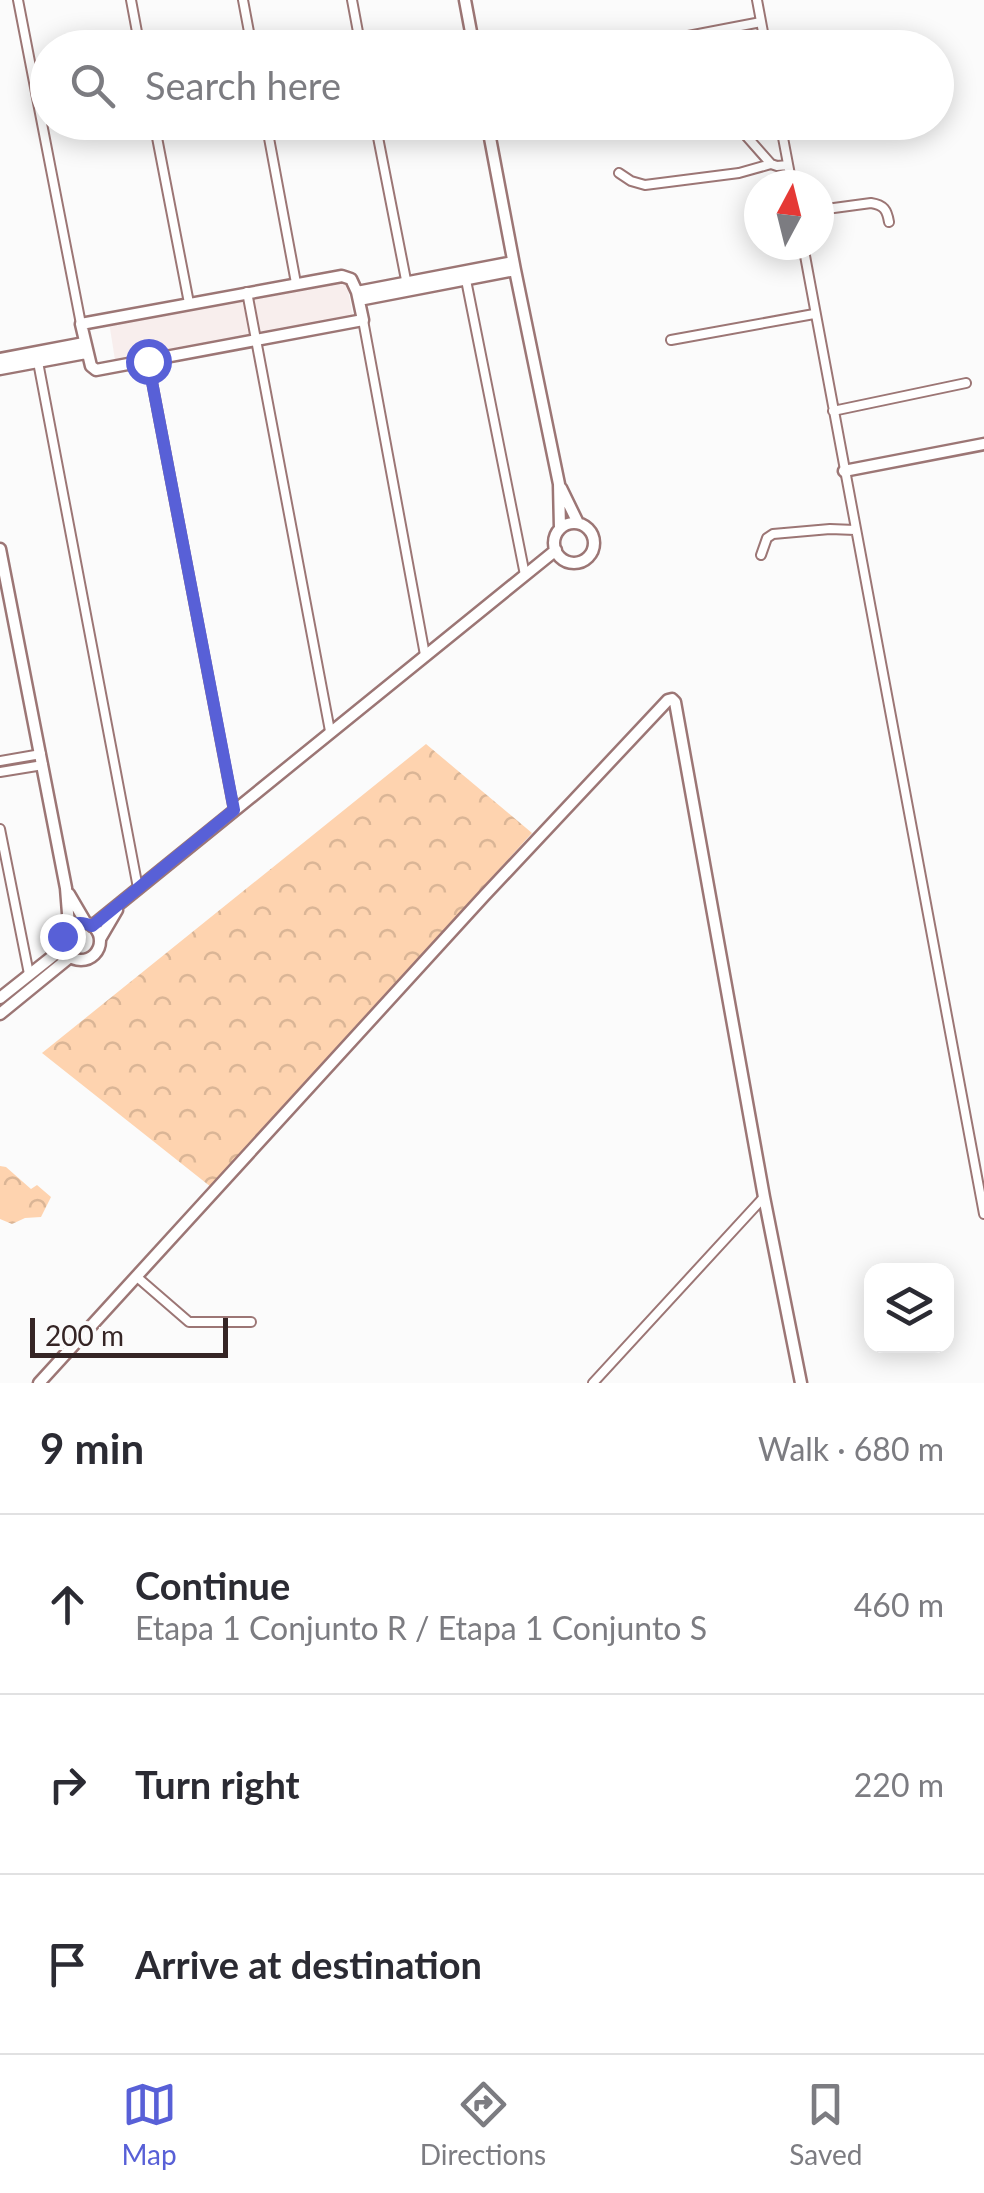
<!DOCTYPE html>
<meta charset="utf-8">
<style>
:root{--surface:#fff;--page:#f7f7f7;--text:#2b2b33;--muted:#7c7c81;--line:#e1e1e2;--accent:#5860d7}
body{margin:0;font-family:Lato,sans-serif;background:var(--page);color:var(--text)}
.controls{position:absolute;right:30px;bottom:30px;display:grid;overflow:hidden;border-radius:20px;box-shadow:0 5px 25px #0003}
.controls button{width:90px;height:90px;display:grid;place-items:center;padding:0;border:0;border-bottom:2px solid var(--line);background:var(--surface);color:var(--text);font:50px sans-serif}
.compass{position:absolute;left:744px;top:170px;width:90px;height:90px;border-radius:50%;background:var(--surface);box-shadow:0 5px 25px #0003;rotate:7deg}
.scale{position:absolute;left:30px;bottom:25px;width:198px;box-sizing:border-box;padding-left:10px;border:5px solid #352525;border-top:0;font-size:28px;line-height:35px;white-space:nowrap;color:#352525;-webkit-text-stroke:8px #fbfbfb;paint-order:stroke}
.stop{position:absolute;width:30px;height:30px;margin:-22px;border:8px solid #5860d7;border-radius:50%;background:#fff}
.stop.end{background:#5860d7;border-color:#fff;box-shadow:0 2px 10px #0008}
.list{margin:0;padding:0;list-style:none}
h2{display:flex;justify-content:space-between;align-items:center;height:130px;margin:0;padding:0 40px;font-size:42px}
h2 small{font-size:32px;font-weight:400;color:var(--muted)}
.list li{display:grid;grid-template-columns:65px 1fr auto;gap:30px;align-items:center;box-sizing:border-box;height:180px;padding:0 40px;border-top:2px solid var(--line)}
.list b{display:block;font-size:38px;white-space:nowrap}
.list p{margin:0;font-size:32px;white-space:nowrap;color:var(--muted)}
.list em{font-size:32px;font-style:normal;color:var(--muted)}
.icon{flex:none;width:55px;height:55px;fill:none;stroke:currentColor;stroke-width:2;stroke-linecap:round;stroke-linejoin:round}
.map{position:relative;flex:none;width:984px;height:1383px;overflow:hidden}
.search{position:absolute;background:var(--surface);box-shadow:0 5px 25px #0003;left:30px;right:30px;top:30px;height:110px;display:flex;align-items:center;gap:25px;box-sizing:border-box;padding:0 35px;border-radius:55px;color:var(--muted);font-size:38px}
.sheet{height:670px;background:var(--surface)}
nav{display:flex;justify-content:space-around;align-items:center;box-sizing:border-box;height:140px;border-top:2px solid var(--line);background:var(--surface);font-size:28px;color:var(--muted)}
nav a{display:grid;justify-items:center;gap:5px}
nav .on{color:var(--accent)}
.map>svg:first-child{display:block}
.built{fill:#f8eeed}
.forest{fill:url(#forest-crowns)}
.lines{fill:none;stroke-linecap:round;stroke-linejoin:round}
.street-casing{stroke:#9c7675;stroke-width:12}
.secondary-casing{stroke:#9c7675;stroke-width:15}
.street{stroke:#fff;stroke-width:8}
.secondary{stroke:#fff;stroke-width:10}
.route{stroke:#5860d7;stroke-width:12}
</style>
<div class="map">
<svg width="984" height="1383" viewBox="0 0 984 1383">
<defs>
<pattern id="forest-crowns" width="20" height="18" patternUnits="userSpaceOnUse" patternTransform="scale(2.5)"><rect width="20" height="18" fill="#fed3af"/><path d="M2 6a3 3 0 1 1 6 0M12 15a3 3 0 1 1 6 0" fill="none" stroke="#dab596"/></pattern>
</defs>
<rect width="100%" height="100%" fill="#fbfbfb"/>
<path class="built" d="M346,280l7,36 -238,44 -6,-38z"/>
<path class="forest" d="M426,744l106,89 -321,354 -169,-134z
M0,1166l6,1 25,22 6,-4 14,12 -10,20 -16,1 -13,6 -12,-5z"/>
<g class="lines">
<defs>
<path id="street" d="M18,0l63,324
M131,0l9,48
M243,0l9,48
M352,0l9,48
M757,0l9,48
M672,48l11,-11 78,-15
M154,122l35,181
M266,122l30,161
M375,122l32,163
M734,122l37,42 6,2 11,-1
M780,122l12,63
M619,173l12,8 14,4 94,-12 32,-9
M819,210l52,-7c13,2 16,7 18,19
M803,245l181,969
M466,280l59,295
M247,292l83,439
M363,320l62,335
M671,340l143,-26
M148,361l86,450
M38,362l100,526
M833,411l133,-28
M761,555l6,-17 6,-4 57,-5 25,1
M0,761l41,-7
M0,772l43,-7
M0,829l29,145
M137,1277l52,45h62
M593,1383l171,-186"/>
<path id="secondary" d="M465,0l9,48
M487,122l28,148 44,214 1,44
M342,276l9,3 6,13 6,28 -267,50 -5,-4 -10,-42z
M357,292l156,-30
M359,300l156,-30
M0,359l84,-16
M0,369l86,-16
M844,471l140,-27
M561,488l17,35
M554 543a20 20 0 1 1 40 0a20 20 0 1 1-40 0Z
M0,549l66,339 3,38
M69,894l17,29
M62 941a19 19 0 1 1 38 0a19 19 0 1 1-38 0Z
M92,926l464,-376
M100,939l17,-29
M0,998l63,-50
M0,1014l70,-57
M39,1383l445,-487 184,-196 4,-1 3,3 89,495 37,186"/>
</defs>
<use href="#street" class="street-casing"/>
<use href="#secondary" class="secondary-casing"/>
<use href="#street" class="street"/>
<use href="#secondary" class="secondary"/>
</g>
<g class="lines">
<path class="route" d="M62,936c6,-13 17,-16 30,-10l142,-116 -86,-449"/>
</g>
</svg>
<div class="controls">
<button><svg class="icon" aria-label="layers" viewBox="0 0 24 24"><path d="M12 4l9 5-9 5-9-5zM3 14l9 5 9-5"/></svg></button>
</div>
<svg class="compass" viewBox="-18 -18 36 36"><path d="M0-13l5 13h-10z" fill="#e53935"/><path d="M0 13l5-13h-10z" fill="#7c7c81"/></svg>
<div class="scale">200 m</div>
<div class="stop" style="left:148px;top:361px"></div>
<div class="stop end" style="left:62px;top:936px"></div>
<div class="search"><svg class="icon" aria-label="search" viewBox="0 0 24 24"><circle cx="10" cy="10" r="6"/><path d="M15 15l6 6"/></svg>Search here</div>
</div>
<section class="sheet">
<h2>9 min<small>Walk · 680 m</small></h2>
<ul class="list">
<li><svg class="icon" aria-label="ahead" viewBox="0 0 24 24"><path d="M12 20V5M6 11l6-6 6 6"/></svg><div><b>Continue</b><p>Etapa 1 Conjunto R / Etapa 1 Conjunto S</p></div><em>460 m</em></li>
<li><svg class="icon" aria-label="right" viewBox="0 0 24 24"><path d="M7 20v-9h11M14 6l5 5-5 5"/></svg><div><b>Turn right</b></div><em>220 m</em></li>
<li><svg class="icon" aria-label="arrive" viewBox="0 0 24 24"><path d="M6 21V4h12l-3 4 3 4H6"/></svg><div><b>Arrive at destination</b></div></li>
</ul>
</section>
<nav>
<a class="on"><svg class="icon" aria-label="map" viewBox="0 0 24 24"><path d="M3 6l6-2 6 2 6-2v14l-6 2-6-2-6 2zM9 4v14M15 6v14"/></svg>Map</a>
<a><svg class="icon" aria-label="directions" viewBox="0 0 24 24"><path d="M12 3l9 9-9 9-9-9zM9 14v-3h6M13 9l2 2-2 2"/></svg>Directions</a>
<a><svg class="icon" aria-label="saved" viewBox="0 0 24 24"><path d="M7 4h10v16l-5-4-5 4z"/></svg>Saved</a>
</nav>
